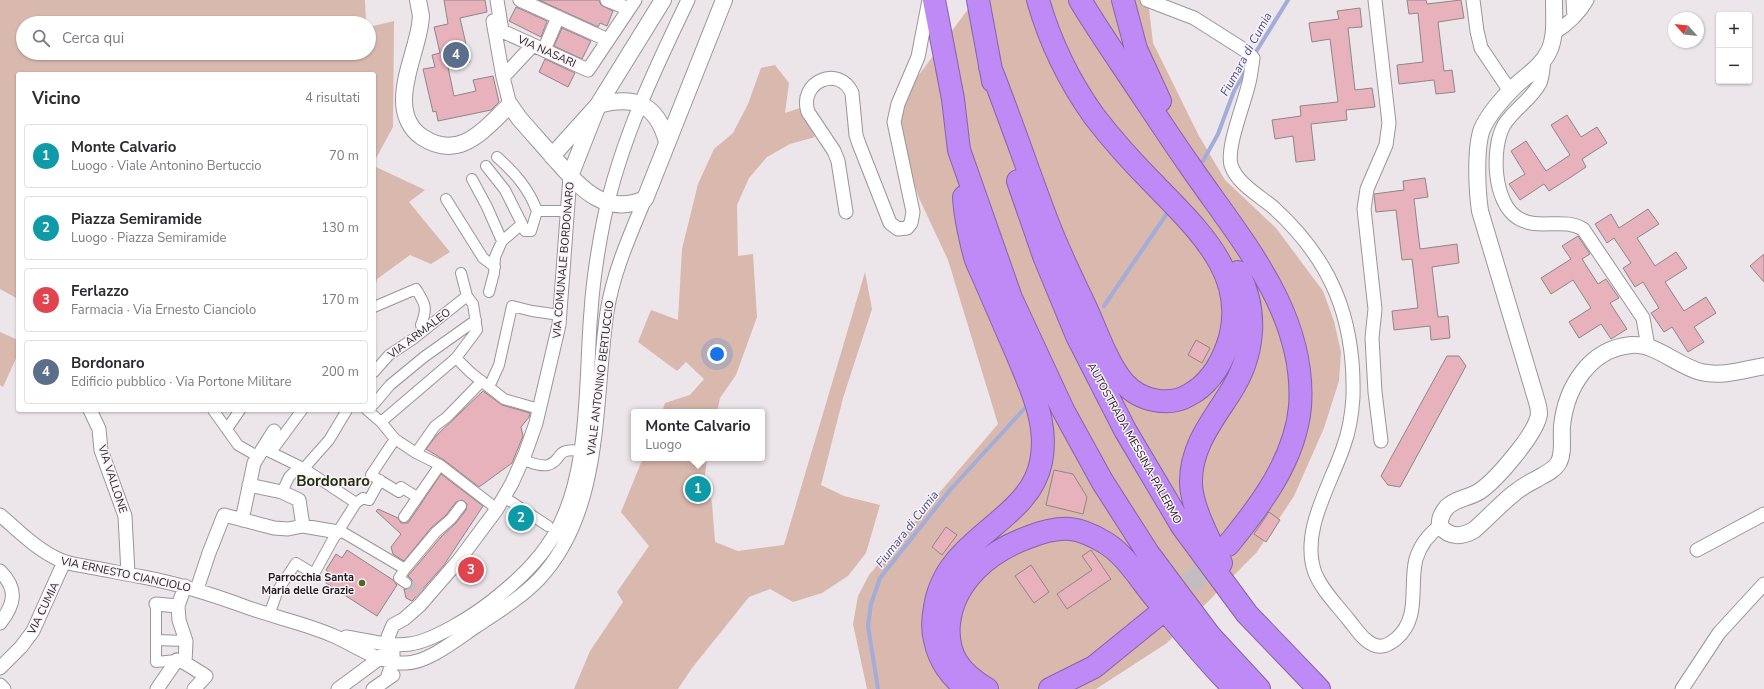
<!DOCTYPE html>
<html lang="it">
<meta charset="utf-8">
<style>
:root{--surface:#fff;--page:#f7f7f7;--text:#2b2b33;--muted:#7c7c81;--line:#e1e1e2;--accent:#1a73e8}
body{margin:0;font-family:"Nunito Sans",sans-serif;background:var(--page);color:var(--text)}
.controls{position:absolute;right:12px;top:12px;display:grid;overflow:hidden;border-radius:4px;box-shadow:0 1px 3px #0004}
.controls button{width:36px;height:36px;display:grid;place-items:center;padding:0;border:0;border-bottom:1px solid var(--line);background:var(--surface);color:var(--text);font:20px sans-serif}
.compass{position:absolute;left:1668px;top:12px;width:36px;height:36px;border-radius:50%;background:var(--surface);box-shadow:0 1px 3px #0004;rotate:297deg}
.you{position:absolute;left:717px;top:354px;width:14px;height:14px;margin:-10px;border:3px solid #fff;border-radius:50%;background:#1a73e8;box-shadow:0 0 0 6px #1a73e833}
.badge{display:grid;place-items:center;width:26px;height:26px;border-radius:50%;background:var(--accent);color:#fff;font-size:13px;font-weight:700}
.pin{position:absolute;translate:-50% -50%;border:2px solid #fff;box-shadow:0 1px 4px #0006}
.popup{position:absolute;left:631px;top:409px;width:134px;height:52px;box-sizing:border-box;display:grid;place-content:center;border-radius:4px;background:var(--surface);filter:drop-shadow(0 1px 3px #0005);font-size:13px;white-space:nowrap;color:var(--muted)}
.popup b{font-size:15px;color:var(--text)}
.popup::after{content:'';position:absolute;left:50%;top:100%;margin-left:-8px;border:8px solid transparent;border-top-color:var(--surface)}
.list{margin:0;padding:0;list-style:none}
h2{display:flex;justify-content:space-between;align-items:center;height:52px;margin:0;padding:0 16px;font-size:17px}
h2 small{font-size:13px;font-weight:400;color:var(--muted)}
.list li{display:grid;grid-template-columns:26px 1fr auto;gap:12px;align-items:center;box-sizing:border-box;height:64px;margin:0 8px 8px;padding:0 8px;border:1px solid var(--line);border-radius:4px}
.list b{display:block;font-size:15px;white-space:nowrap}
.list p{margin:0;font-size:13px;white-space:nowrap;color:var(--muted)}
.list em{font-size:13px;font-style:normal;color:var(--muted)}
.icon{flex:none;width:22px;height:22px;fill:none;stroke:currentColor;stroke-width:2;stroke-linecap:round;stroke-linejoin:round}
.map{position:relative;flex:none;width:1764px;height:689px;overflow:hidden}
.search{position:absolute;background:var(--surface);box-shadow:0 1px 3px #0004;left:16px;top:16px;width:360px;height:44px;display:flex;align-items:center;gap:10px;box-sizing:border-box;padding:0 14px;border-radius:22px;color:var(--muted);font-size:15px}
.panel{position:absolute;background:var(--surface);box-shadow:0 1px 3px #0004;left:16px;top:72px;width:360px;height:340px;border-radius:4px}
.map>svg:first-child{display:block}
.green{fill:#d9b8ae}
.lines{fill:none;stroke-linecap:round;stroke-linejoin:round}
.stream{stroke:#a3add9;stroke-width:4}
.building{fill:#e8b2bc;stroke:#8e8687}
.pedestrian-tunnel{stroke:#c3bdc1;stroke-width:10;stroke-dasharray:10 5;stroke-linecap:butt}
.motorway-tunnel{stroke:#c3bdc1;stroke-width:22;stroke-dasharray:22 11;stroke-linecap:butt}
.pedestrian-casing{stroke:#9b959a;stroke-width:12}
.minor-casing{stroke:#9b959a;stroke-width:15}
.tertiary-casing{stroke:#9b959a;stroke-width:18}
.motorway-casing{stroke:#8663a9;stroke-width:24}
.pedestrian{stroke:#fff;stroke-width:10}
.minor{stroke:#fff;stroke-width:13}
.tertiary{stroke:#fff;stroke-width:16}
.motorway{stroke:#be8af5;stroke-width:22}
.poi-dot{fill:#4e6c21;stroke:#f9f2f7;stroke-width:1.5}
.labels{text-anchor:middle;stroke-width:3;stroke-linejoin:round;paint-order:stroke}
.street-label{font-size:11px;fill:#1d1b1d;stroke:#f9f2f7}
.poi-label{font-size:11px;font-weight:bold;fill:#1d1b1d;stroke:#f9f2f7;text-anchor:end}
.water-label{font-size:12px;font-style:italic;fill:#47518a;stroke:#f9f2f7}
.district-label{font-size:15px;font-weight:bold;fill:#212f0c;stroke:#f9f2f7}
</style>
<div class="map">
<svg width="1764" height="689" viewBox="0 0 1764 689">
<rect width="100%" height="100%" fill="#ece5ea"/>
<path class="green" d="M0,0h365l1,23h-343v30h346v-26l25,-6 -1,106 -19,35v-88h-356v225l-18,-10z
M975,0h173l5,43 46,93 26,44 51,48 47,63 11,30 7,31 -2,29 -15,47 -30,68 -37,56 -90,91 -71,46h-229l-14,-65 5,-28 11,-21 129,-151 -50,-164 -29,-62 -16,-49 -2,-38 14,-31z
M775,65l14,18 -4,30 15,-5 15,29 -25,7 -23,13 -18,21 -12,27 1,51 15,-2 4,63 -21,58 -16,23 -3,14h-55l3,-9 25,-8 14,-16 -18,-17 -9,9 -39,-29 13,-32 27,10 4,-71 16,-65 16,-35 19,-16 15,-29 13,-36z
M374,166l51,24 -16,12 41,50 -19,12 -21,-9 -33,24 -3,14z
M865,272l7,37 -29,89 -22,87 23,11 36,9 -14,48 -18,23 -26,17 -29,9 -23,-13 -21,8 -57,71 -14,21h-104l16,-38 33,-49 -6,-10 32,-46 -28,-34 22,-54h64l-2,17 7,28 3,39 23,9 46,-6z
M0,332l18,8v14l-15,33 -3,-2z"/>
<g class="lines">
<path class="stream" d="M1254,55l34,-55
M1203,161l15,-27 16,-43 12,-21
M1104,306l66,-97
M878,689l-10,-63 3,-22 9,-26 70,-88 75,-82"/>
</g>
<path class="building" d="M444,0h41l2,12 -27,6 10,44 -22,5 6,29 22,-5 -3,-11 20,-4 6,26 -8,8 -53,11 -2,-10 -3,1 -10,-43 12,-2 -3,-12 8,-2 -6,-26 14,-3z
M539,0h60l2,5 12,6 -6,15 -7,-3 -2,4z
M1407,0h19l1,4 34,-4 3,18 -26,4 6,49 8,-1 3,22 -19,2 -2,-14 -35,4 -2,-19 26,-3 -5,-49 -9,1z
M516,7l31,14 -6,16 -32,-16z
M1360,8l2,19 -14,1 7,62 17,-2 3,19 -29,3 1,10 -36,4 4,36 -19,2 -3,-26 -18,3 -3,-19 29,-4 -1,-10 38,-4 -8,-63 -18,3 -3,-19 30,-4 -2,-8z
M562,28l29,13 -9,18 -28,-13z
M545,59l30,14 -7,14 -29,-15z
M1567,115l14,22 16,-10 10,16 -25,16 4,8 -18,12 -19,12 -5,-7 -24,16 -11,-16 16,-10 -14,-23 15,-10 20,30 24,-16 -19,-30z
M1425,178l3,19 -14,2 6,50 37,-5 2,19 -27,4 6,50 10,-1 2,22 -19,2 -1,-14 -36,4 -2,-19 26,-3 -6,-49 -10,1 -6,-50 -20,2 -2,-17v-1l30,-4 -1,-9z
M1648,209l11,15 -22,14 18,28 21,-14 11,16 -22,14 19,29 22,-14 10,16 -22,14 10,15 -16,10 -16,-25 -8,5 -13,-19 8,-5 -16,-26 -8,5 -12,-19 8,-5 -17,-25 -7,5 -12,-19 16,-10 8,14z
M1578,236l12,18 -8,5 16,25 8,-5 13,19 -9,5 17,26 -16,10 -10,-15 -22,14 -10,-16 22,-14 -18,-28 -22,14 -10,-16 30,-19 -9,-13z
M1764,254v28l-14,-16z
M1196,340l14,8 -8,15 -14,-8z
M1447,356h12l7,10 -66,121 -12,-2 -7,-9z
M483,391l19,14 28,8 -1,4 -8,10 2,9 -11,27 -33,24 -35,-27 -18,-11 10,-13z
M1054,470l19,4 14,23 -4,17 -37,-9z
M441,474l42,32 -39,59 -32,36 -6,-3 -2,-9h5l3,-5v-4l-4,-4 33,-39 15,-14 10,-13 1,-6 -5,-4 -6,2 -10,13 -15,13 -27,33 -11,-7 -2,-7 10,-13 -25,-23 2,-2 20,9 3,5h7z
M1269,512l11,8 -14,22 -12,-8z
M946,527l11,8 -15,20 -10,-8z
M347,550l46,30 4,5 -20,31 -51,-33 5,-9 -5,-4 10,-16 6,4z
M1091,550l20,29 -44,30 -10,-15 35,-24 -10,-14z
M1031,565l18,27 -15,11 -19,-27z"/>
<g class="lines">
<path class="pedestrian-tunnel" d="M406,583l18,12"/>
<path class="motorway-tunnel" d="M1165,608l58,-57"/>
<defs>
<path id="pedestrian" d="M497,157c18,16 32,32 40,54h31
M486,166l19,24 17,34
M472,179l15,28 15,34
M446,199l37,59 12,9
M489,292l5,-19 1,-16 7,-16 20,-17 3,7h6l6,-20
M374,307l42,-18c9,15 12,18 5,36l5,4
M456,358l14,14 34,27 35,10
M374,372l15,-17 24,-16 54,-43
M489,387l10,-22 13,-59 20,5 28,4
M374,404l16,-19 34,-28 52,-37
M213,410l25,35 19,11
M367,410l14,12 14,17 21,14 24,12 57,44
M381,422l75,-64 21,-28 -4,-26 -6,-8 -6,-23
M227,429l13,-19
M395,439l-24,36 28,17 2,-5 16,10
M262,448l41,20 53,35
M271,452l31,-42
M416,453l19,-27 12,-9 35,-36
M523,460c7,2 17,7 25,5 15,-4 6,-18 32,-14
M282,492l7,-15 5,-5 12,-6 23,-26 18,-30
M504,497l44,29
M404,517l36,-52
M339,530l66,39 -6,9 7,5
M405,569l31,-37 15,-13 10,-13
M156,604v58l21,-2
M269,615l9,-25 18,-27 18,11 18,-33 24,-38 7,-5 6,2 11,-20
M156,640l30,1"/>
<path id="minor" d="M497,0l5,31 86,39 47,-70
M520,0l88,40
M607,0l22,9
M1147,0l47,18 52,33 7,7c-1,7 -2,14 -3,20 -4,22 -24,68 -19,87 6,19 29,31 43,43 58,53 81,111 79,189 -1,17 -4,35 -10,51 -13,38 -43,84 -28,125 7,17 21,31 33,46 8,9 19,29 34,27 5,0 10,-4 14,-7 25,-21 13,-53 20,-80 4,-13 13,-25 24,-33
M1375,0l14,123 -3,22 -19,44 -3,20 11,100 -3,29 3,54 6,49
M1473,0l4,31 4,17 29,43
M1573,0l1,17
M493,21l10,56 7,28
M1554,33c13,-8 25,-19 33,-33
M544,50l14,-33
M1544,59c-1,8 -1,17 -4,24 -9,17 -26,26 -36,42 -13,23 -11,78 14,93 20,13 45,-1 65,11l60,89 5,29
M503,77l30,-32
M846,212l-8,-51 -4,-10 -26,-39c-10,-30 31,-48 44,-19l4,42 3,9 31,79 8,6 9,-1 4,-5 2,-11 -19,-90 4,-18 20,-47 11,-57
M90,410l9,19 2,21 24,66 3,58
M249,485l33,7 17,8 4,26
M0,515c19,16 37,35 60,45 9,4 19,5 29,7 18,3 36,7 54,10 37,7 71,18 106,31 28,10 58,16 85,28 22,10 45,27 70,27 22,1 52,-23 71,-36 21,-14 46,-29 64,-48 65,-69 55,-179 68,-267 6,-39 23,-77 38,-113
M242,520l12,-57 20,-32
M1697,550l67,-36
M0,571c18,18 15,33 0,52
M197,589l12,-36 15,-38 50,13 14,1 15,-3 35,6
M156,604l22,2
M346,637c21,3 43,10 64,7 23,-3 63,-28 82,-43 24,-19 45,-38 61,-64 38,-61 32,-157 38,-226 2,-31 7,-62 13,-92 16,-77 50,-148 84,-219
M185,663l21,13 -12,13
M0,668l21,-21 12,-16 31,-69
M387,679l6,-18v-9l-5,-15 5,-12 11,-6 16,-14 39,-45 38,-51 15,-26 13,-29 11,-31 23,-98 11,-149
M0,685l4,4
M157,689l20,-29 8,3 1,-22 -7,-21 -1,-14 7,-20
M338,689l42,-31 5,-6
M373,689l20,-14
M1682,689l37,-56 45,-49"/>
<path id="tertiary" d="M418,0l3,16 -1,9c-4,25 -16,50 -16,75 0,15 6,29 18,37 38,25 62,-8 88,-32l9,13c12,14 24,27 36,41 25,28 49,58 90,40l79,-199
M1554,0c0,17 2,36 -5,51 -7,15 -22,24 -34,35 -12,12 -26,27 -33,43 -7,19 -5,62 -2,82l57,191c1,3 2,8 2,12 -2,19 -43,66 -59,77 -10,7 -24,7 -33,16 -5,6 -8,12 -7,19 10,12 22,11 34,4 20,-17 37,-39 61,-50 8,-5 19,-9 24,-18 5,-10 2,-25 3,-36 4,-38 27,-77 69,-81 25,-2 46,21 70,27 21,5 42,-2 63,-6
M552,156l46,-51c37,-10 59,-1 69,37
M570,176l28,-71 65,-105"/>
<path id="motorway" d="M934,0l19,99 6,51 52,148 52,112 39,71 46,72 62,83 49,53
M978,0l15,81
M1080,0c15,25 32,50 48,74 21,31 41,62 62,92 50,73 117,147 110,241 -5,53 -40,99 -72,138
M1123,0l13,49 24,52
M990,67c21,53 39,107 59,159 11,28 24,55 37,82 10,22 22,57 38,75 16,18 45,24 65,12 19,-10 31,-29 38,-48 25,-69 -28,-116 -71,-161 -22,-22 -43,-45 -62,-70 -25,-35 -44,-74 -56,-116
M1018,181l26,75 33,80 48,94 57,96 65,88 72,75
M964,197c1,20 6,41 11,60 3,9 8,18 12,28 10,23 20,46 30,69 14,34 32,70 24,108 -12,61 -95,74 -106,145 -2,11 -3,23 0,33 4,20 16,38 33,49
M1221,563c-11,-21 -31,-59 -30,-82 0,-34 21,-60 39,-88 24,-37 29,-81 8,-121
M987,689c-27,-16 -41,-34 -38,-66 5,-43 41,-72 80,-86 13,-5 27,-9 41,-8 11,1 24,7 34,13 20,11 35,36 49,53 27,32 52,65 82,94
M1050,689l44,-22 64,-52"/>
</defs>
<use href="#pedestrian" class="pedestrian-casing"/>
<use href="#minor" class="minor-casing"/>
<use href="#tertiary" class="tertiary-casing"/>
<use href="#motorway" class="motorway-casing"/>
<use href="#pedestrian" class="pedestrian"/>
<use href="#minor" class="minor"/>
<use href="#tertiary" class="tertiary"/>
<use href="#motorway" class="motorway"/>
</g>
<circle class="poi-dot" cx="362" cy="583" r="4"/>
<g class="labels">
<g class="street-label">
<text transform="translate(547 51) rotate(24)" y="4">VIA NASARI</text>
<text transform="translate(563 260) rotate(-85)" y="4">VIA COMUNALE BORDONARO</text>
<text transform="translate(419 333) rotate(-37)" y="4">VIA ARMALEO</text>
<text transform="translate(600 378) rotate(-83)" y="4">VIALE ANTONINO BERTUCCIO</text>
<text transform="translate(1135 443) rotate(61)" y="4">AUTOSTRADA MESSINA-PALERMO</text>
<text transform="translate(113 479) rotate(72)" y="4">VIA VALLONE</text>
<text transform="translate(126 574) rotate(12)" y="4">VIA ERNESTO CIANCIOLO</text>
<text transform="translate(43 608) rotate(-64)" y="4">VIA CUMIA</text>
</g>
<g class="poi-label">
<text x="354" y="581">Parrocchia Santa<tspan x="354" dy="13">Maria delle Grazie</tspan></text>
</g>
<g class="water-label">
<text transform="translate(1246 54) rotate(-61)" y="4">Fiumara di Cumia</text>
<text transform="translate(907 529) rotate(-52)" y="4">Fiumara di Cumia</text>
</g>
<g class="district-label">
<text x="333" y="486">Bordonaro</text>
</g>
</g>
</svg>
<div class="controls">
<button>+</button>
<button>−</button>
</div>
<svg class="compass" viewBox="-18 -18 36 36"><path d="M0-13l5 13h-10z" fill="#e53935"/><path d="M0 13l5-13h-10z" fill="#7c7c81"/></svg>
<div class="you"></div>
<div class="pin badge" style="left:698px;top:489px;background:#0f9aa8">1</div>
<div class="popup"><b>Monte Calvario</b>Luogo</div>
<div class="pin badge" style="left:521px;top:518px;background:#0f9aa8">2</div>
<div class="pin badge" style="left:471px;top:570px;background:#e0444e">3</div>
<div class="pin badge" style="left:456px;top:55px;background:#5c6f8a">4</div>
<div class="search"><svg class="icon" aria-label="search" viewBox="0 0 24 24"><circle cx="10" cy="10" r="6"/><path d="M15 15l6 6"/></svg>Cerca qui</div>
<section class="panel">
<h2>Vicino<small>4 risultati</small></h2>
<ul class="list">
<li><span class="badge" style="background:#0f9aa8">1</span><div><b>Monte Calvario</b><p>Luogo · Viale Antonino Bertuccio</p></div><em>70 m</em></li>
<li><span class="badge" style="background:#0f9aa8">2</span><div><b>Piazza Semiramide</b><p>Luogo · Piazza Semiramide</p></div><em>130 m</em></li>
<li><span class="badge" style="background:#e0444e">3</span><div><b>Ferlazzo</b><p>Farmacia · Via Ernesto Cianciolo</p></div><em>170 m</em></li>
<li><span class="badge" style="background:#5c6f8a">4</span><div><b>Bordonaro</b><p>Edificio pubblico · Via Portone Militare</p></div><em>200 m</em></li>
</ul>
</section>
</div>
